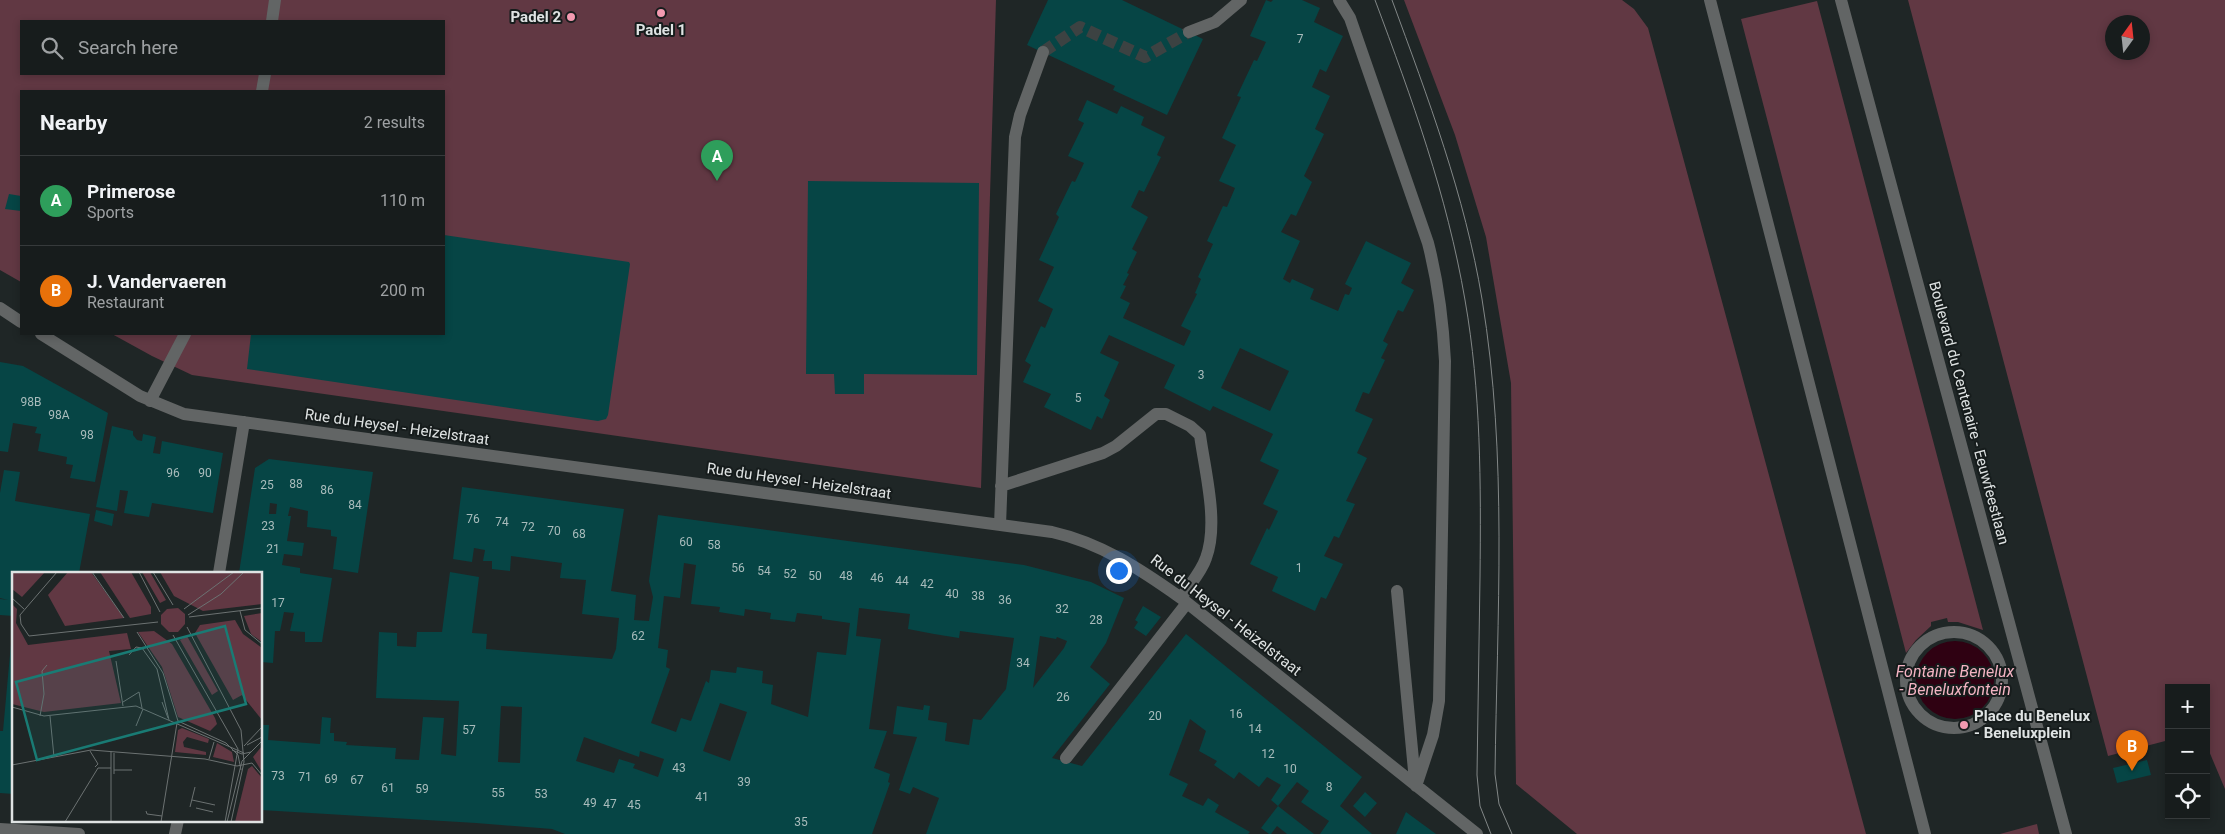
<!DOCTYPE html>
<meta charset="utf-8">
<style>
:root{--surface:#171c1c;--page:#202525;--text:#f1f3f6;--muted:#9ea1a3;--line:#363a3b;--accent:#f29ab0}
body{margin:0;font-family:Roboto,sans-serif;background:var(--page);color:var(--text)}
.controls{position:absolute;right:15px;bottom:15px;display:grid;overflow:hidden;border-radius:0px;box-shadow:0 2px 8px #0003}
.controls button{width:45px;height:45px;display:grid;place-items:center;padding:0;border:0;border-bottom:1px solid var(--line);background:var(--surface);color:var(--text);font:25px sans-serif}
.compass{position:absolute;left:2105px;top:15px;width:45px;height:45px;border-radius:50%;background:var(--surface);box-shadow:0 2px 8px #0003;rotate:15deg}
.you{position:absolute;left:1118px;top:570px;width:18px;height:18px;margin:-12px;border:4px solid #fff;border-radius:50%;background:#1a73e8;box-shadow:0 0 0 8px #1a73e833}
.badge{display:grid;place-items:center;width:32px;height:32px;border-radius:50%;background:var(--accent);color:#fff;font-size:16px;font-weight:700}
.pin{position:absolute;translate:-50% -41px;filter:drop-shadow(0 1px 2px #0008)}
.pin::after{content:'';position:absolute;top:26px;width:18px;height:15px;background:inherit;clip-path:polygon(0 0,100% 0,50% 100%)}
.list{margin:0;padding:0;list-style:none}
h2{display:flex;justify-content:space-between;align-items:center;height:65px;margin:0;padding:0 20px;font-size:21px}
h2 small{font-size:16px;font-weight:400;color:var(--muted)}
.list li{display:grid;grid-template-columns:32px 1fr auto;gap:15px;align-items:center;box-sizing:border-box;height:90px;padding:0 20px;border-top:1px solid var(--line)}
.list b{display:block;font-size:19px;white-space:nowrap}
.list p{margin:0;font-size:16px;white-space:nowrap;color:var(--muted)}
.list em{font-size:16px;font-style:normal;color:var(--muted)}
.icon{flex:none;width:28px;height:28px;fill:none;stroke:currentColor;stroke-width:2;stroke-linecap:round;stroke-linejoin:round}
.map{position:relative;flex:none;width:2225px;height:834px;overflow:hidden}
.search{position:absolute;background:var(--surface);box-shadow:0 2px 8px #0003;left:20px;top:20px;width:425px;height:55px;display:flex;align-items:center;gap:12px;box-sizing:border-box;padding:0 18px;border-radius:0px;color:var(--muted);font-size:19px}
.panel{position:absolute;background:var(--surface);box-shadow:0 2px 8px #0003;left:20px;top:90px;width:425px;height:245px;border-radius:0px}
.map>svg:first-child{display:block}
.green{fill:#613843;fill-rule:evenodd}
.water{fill:#2f0112}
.building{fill:#064545;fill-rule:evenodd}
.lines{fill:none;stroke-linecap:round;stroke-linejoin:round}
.minor-tunnel{stroke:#3c4242;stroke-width:12;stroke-dasharray:12 6;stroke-linecap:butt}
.minor{stroke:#626565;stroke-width:12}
.tram{stroke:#828787;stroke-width:1}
.poi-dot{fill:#f29ab0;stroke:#161c1c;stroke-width:2}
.labels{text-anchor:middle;stroke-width:4;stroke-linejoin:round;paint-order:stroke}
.number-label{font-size:12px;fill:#a9bcbc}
.poi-label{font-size:15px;font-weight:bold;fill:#dfe3e3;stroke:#161c1c;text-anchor:end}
.street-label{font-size:15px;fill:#dfe3e3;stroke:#161c1c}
.water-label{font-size:16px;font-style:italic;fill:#f3b3c2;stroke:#161c1c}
.inset-road{fill:none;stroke:#6c7272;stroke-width:1}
.view{fill:#197b74;fill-opacity:0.15;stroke:#197b74;stroke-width:2.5}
.inset-edge{fill:none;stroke:#dfe3e3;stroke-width:2.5}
</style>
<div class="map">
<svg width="2225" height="834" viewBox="0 0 2225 834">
<rect width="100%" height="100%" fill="#1f2626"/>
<path class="green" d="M0,0h996l-15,488 -789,-113 -40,-19 -40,-22h332v-243h-423v191l-21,-12zM21,21h423v53h-423z
M1404,0h218l12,9 14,19 218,806h-289l-61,-50 -5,-401 -25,-146 -31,-102z
M1908,0h317v789l-19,-45v-56h-37v52l-61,16zM2112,22h30v30h-30z
M1817,1l166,629 -25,-8h-10l-1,-4 -16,4v4l-15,14 -10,13 -165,-634z
M2037,824l2,10h-39z"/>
<path class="water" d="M1916 680a39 39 0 1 1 78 0a39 39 0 1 1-78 0Z"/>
<path class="building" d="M1048,0h74l81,39 -36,76 -54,-25 2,-4 -88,-41z
M1266,0l5,2 2,-2h29l18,8 -6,14 29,14 -17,36 -6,-3 -8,18 18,9 -15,33 9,5 -20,42 8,6 -16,34 -5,-2 -10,18 19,9 -17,38 7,4 2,-4 22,10 -4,10 28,12 7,-17 4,1 3,-7 -7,-4 21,-43 45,22 -10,20 13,7 -11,22 -5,-2 -15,31 5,3 -7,14 4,2 -16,34 -6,-2 -8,19 18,8 -16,34 10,5 -21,43 9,3 -16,34 -5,-2 -10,20 19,8 -17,35 -5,-2 -6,14 -43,-20 6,-14 -28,-13 17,-36 2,2 9,-19 -15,-7 16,-34 -19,-9 13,-27 -60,-28 -3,5 -46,-23 11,-23 -66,-30 -9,18 19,9 -15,34 6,4 -8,19 -5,-3 -6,14 -47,-23 7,-13 -28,-12 8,-17 -6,-4 16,-35 4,2 8,-19 -15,-8 16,-34 -15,-7 20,-43 -3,-3 16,-33 3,1 9,-19 -16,-7 16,-33 -6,-3 9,-20 30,14 4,-8 23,11 -3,8 24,12 -8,18 4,2 -17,35 -5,-2 -8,17 17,10 -16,32 5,3 -10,21 2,1 -6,11 3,1 -6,12 10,5 -7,15 61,28 7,-15 -10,-5 16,-32 -2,-1 6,-14 -3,-2 15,-33 -6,-3 16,-35 4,1 8,-19 -16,-7 17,-36 -14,-7 19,-41 -4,-1 17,-36 3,1 9,-19 -16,-6zM1240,348l49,23 -19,40 -49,-23z
M808,181l171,2 -2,192 -113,-1v20h-29l-1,-20h-28z
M9,194l12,2v15l-16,-2z
M444,235l185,27 1,2 -22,151 -2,4 -8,2 -351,-52 4,-35h193z
M0,362l23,4 85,47 -13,69 -25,-4 3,-13 -7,-1 1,-7 -29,-6 3,-17 -6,-1 2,-6 -24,-4 -5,29 -8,-1z
M112,426l21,5v4l4,5 5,1 1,-7 13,3 -3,16 7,1 2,-13 61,12 -10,60 -61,-10 -3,14 -25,-4 4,-22 -8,-1 -3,21 -21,-4z
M269,459l104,13 -15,101 -25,-4 4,-32 -6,-1v-6l-24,-3 1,-16 -18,-4 -2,9h3l-4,25 17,2 -2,13 -18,-2 -2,11 18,3v5l32,5 -10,64h-17v-10l-15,-1 4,-18 -10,-1 -4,19h-5l-2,32 -12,-1v-89h-22l16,-105zM270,503l7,1 -1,10h-7z
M4,470l16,2 -5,29 75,13 -11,59h-65v43l-14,-1v-16l8,1 -8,-2v-105z
M462,487l162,22 -13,82 25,4 -2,25 15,1 4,-24 -4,-16 9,-66 366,50 67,17 33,16 -18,45 -16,24 20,17 -58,74 30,8 104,-132 176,143 -22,29 32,28h-52l9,-13 -28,-19 8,-11 -12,-9 -19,24 -7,-6 10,-15 -14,-8 -8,10 -20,-15 -5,7 -20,-14 3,-4 -18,-10 7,-20 -16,-12 -21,56 19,9 -6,12 21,10 5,-8 11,7 -4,7 35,20 -2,2h-322l13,-36 -26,-11 -3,7 -11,-4 18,-53 -24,-3 4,-28 26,4 1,-5 6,1 -2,14 19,3 -2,18 24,4 4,-26 8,1 25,-31 8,-51 -54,-7 -1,7 -25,-4 -26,-5 2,-15 -51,-6 -3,28 25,3 -12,90 18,2 -13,37 16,6 -2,8 2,1 -18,51h-307l-13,-5 -76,-6 -215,-13v-80l2,-5h6l-1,15 52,4 2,-27 9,1 -1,15h4v8l13,1 -1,3 50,3 -1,11 24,1 4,-43 21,1 -3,36 15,2 3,-55 -83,-3 3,-66 18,1v13l19,1 1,-15h25l8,-60 29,5 -7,56 15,1 -1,15 126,10 4,-10 3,-31 -37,-4 4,-34 -26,-2 2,-15 -51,-7 -1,15 -18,-2v-8h-9l2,-11 -11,-2 -2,14 -19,-3zM684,563l12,2 -5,39 29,3 -1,5 25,4 1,-7 26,4 -1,6 25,3 2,-9 25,3v3l28,4 -4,32 -29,-3 -9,65 -37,-13 2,-19 -11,-2 1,-12 -26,-4 -1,6 -25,-3 -2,13 -3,-2 -15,40 -10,-3 -5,14 -25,-9 19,-54 -4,-2 2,-17 -10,-2 6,-52 16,2zM1040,636l16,3 1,-2 10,4 -3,7 -31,40zM720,703l27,9 -17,49 -27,-10zM501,706l21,1 -2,56 -22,-1zM584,737l55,20 1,-6 24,8 -6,18 -25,-9 2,-4 -16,-5 -5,14 -38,-12z
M96,510l18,4 -2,12 -18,-5z
M1143,606l18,11 -15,19 -12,-8 4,-6 -3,-2z
M13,622h1v172l-14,-1v-62h3z
M2147,760l4,15 -34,8 -4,-15z
M1365,792l12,11 -12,14 -12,-11z
M1278,806l36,28h-27l-10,-8 -6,8h-2l-8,-6z
M1406,812l30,22h-40z"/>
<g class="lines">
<path class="minor-tunnel" d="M1043,52l37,-25 65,30 44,-25"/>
<path class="minor" d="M1339,0l11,18 78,225c10,39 15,78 17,118l-6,340 -6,34 -17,51
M1710,0l215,834
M1841,0l225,834
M272,21l3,-21
M1189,32l26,-10 26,-22
M262,91l3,-17
M0,308l21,14
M41,334l99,62 44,18 868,118c49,11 88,37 129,66l296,236
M150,401l35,-67
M1001,486l102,-33 13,-7 40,-32h10l24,12 10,9c5,37 19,88 6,123 -5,15 -17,27 -25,40
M1000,525l15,-388 5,-22 23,-63
M219,573l25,-151
M1397,591l18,190
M1906 680a48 48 0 1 1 96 0a48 48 0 1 1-96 0Z
M1066,758l121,-155
M0,829l79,5
M175,834l3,-14"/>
<path class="tram" d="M1375,0c37,99 72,195 90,300 16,91 16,184 15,277 -1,66 -2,132 -3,198l3,31 11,28
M1392,0c36,98 73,196 90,299 26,157 15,317 13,475l4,30 13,30"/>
</g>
<g class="poi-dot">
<circle cx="661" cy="13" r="5"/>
<circle cx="571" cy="17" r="5"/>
<circle cx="1964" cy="725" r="5"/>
</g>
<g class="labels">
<g class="number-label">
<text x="1300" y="43">7</text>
<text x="1201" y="379">3</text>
<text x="1078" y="402">5</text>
<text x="31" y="406">98B</text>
<text x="59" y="419">98A</text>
<text x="87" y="439">98</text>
<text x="173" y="477">96</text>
<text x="205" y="477">90</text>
<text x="296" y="488">88</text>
<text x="267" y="489">25</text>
<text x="327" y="494">86</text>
<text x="355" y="509">84</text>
<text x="473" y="523">76</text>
<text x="502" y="526">74</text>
<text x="268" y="530">23</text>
<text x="528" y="531">72</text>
<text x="554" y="535">70</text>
<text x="579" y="538">68</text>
<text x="686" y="546">60</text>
<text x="714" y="549">58</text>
<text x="273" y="553">21</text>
<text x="738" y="572">56</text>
<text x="1299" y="572">1</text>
<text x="764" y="575">54</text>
<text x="790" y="578">52</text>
<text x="815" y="580">50</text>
<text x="846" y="580">48</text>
<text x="877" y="582">46</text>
<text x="902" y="585">44</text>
<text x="927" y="588">42</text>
<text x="952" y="598">40</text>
<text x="978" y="600">38</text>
<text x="1005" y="604">36</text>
<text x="278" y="607">17</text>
<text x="1062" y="613">32</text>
<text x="1096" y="624">28</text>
<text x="638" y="640">62</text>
<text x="1023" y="667">34</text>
<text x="1063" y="701">26</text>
<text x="1236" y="718">16</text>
<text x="1155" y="720">20</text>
<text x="1255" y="733">14</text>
<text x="469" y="734">57</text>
<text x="1268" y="758">12</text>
<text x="679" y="772">43</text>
<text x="1290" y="773">10</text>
<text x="278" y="780">73</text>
<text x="305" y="781">71</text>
<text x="331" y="783">69</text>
<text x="357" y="784">67</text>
<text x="744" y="786">39</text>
<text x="1329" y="791">8</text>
<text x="388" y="792">61</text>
<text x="422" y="793">59</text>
<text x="498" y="797">55</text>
<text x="541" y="798">53</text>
<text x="702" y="801">41</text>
<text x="590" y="807">49</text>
<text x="610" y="808">47</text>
<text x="634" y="809">45</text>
<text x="801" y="826">35</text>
</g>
<g class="poi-label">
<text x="561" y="22">Padel 2</text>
<text x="661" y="35" text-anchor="middle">Padel 1</text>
<text x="1974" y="721" text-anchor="start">Place du Benelux<tspan x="1974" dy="17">- Beneluxplein</tspan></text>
</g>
<g class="street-label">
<text transform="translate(1969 413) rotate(75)" y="5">Boulevard du Centenaire - Eeuwfeestlaan</text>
<text transform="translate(397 427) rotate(8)" y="5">Rue du Heysel - Heizelstraat</text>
<text transform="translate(799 481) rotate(8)" y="5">Rue du Heysel - Heizelstraat</text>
<text transform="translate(1226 615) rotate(38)" y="5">Rue du Heysel - Heizelstraat</text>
</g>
<g class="water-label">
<text x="1955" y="677">Fontaine Benelux<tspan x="1955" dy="18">- Beneluxfontein</tspan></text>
</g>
</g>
<g transform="translate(12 572)">
<rect width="250" height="250" fill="#1f2626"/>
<path d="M0,0h33l-23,25 -10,-8zM56,0h23l33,46 -59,8 -17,-31zM88,0h31l20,35v7l-21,4zM130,0h8l16,28 -6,3zM148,0h102v32l-59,7 -29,-15zM0,32l5,5 -1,14 12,22 99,-12 4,16 -22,2 12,52 -77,9 -32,-8zM166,36l7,6v10l-7,8h-9l-8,-8v-9l6,-6zM250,41v29l-11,-8 -7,-18zM223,48l8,14 19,14v72l-20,-25 -9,5 -38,-67 5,-8zM142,59l18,13 43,74 2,6 -7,7 -32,-14 -16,-50 -24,-35zM175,64l31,55 -6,4 -32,-55zM170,156l27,11 -1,4 -21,-6 -4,5 1,5 22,5v3l-31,-3 3,-22zM205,171l15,9 2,10 -21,-5zM250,174v26l-9,-15zM240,194l10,12v44h-27l13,-53z" fill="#613843"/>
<path class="inset-road" d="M45,0l-37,43 1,9 8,12 129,-14M80,0l32,46M127,0l21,40M141,0l20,33M0,26l12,11M172,37l50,-37M228,39l5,19 17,14M176,43l33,-21 23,-22M177,45l73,-9M175,55l54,103 3,32 -13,60M125,60l26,41 15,48 48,22 12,12 3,15M161,63l65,114 -13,73M117,83l7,-8 6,1 15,21 12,51M104,89l7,45M111,130l16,-10 3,16M150,130l6,16M0,135l32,9 92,-10 108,47M28,144l4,-22 -2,-23 5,-6M38,144l4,41M124,154l7,-17M235,173l15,-8M232,174l18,-19M220,178l10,4 9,-2M78,179l8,13 -3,3M197,187l5,-17M0,193l79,-15 114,9 32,7M225,194l15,-3 10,12M102,198h18M102,202v-21M180,228l23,5M178,235l5,-20M184,236l17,4M134,239l1,3 15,2M53,250l33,-54h13M99,250v-71M149,250l16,-99M215,250l15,-61 20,-20"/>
<path class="view" d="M213,54l21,78 -209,56 -21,-78z"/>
<rect width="250" height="250" class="inset-edge"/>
</g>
</svg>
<div class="controls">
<button>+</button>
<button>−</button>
<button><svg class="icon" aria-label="locate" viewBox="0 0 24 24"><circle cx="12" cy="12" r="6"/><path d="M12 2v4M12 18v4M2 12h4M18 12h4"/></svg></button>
</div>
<svg class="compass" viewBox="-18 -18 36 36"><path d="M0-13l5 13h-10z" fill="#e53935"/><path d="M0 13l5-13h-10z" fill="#9ea1a3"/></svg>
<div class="you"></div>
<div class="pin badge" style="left:717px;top:181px;background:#2e9e5b">A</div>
<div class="pin badge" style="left:2132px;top:771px;background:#e8710a">B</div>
<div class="search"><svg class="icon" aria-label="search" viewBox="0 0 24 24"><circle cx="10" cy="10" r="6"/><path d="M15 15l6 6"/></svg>Search here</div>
<section class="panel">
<h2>Nearby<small>2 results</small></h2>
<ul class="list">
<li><span class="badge" style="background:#2e9e5b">A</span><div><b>Primerose</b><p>Sports</p></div><em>110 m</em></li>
<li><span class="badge" style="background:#e8710a">B</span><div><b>J. Vandervaeren</b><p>Restaurant</p></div><em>200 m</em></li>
</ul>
</section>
</div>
